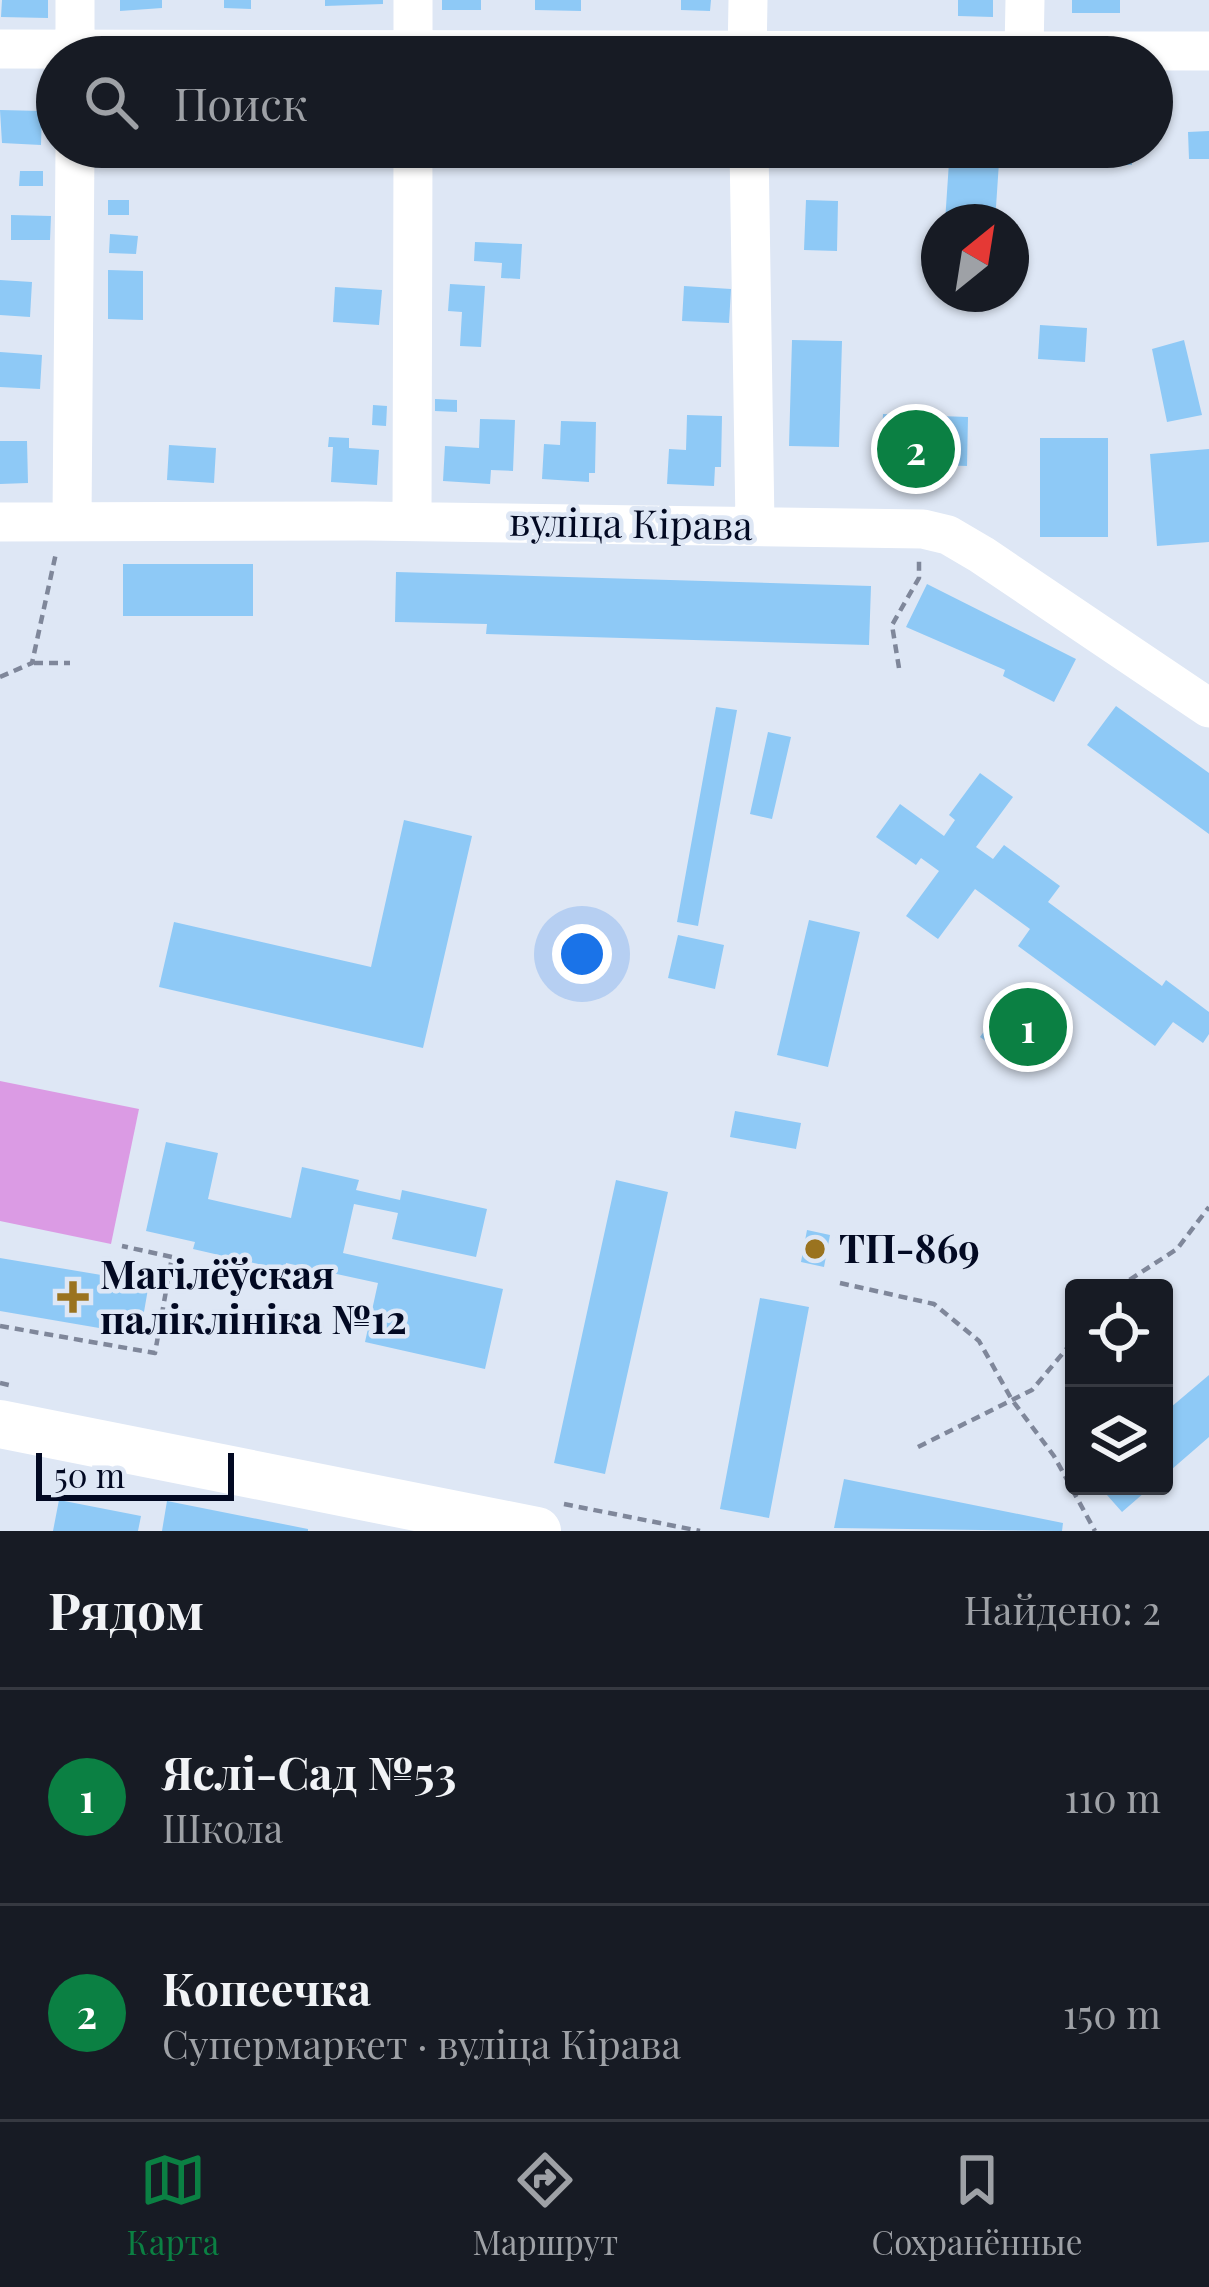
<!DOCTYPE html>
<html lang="ru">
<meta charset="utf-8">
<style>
:root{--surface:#171b24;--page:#20242c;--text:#f1f3f6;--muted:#9ea1a6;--line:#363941;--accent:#0b8043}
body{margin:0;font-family:"Playfair Display",serif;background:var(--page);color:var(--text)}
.controls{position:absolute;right:36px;bottom:36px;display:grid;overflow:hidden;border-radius:12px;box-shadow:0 3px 9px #0004}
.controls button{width:108px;height:108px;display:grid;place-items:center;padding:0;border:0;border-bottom:3px solid var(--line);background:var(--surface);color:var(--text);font:60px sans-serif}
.compass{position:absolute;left:921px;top:204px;width:108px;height:108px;border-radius:50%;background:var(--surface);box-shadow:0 3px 9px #0004;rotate:30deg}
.scale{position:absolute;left:36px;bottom:30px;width:198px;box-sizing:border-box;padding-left:12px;border:6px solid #020922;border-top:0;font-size:33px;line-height:42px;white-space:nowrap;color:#020922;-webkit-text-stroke:9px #dee7f5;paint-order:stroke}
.you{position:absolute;left:582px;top:954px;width:42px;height:42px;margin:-30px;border:9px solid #fff;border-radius:50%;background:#1a73e8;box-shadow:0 0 0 18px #1a73e833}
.badge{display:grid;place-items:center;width:78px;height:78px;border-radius:50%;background:var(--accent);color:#fff;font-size:39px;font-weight:700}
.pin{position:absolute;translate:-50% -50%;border:6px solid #fff;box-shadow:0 3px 12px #0006}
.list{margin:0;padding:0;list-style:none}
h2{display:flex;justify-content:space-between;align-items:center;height:156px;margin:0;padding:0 48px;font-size:51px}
h2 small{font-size:39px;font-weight:400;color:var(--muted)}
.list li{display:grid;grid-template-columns:78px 1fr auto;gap:36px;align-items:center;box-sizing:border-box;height:216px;padding:0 48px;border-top:3px solid var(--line)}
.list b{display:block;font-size:45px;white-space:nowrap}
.list p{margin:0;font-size:39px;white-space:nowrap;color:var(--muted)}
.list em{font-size:39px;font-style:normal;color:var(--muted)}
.icon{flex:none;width:66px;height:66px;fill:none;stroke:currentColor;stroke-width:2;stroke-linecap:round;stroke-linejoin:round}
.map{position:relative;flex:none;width:1209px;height:1531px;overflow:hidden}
.search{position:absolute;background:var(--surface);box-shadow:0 3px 9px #0004;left:36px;right:36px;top:36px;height:132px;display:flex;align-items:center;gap:30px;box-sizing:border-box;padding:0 42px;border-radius:66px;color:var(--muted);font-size:45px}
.sheet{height:588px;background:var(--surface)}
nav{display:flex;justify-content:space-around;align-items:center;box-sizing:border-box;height:168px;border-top:3px solid var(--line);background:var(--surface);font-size:33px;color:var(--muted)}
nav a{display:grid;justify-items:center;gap:6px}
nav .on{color:var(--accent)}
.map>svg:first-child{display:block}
.green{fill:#db9be4}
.building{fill:#8ec9f6}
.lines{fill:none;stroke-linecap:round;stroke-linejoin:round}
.path{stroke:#7f879a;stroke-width:4.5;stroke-dasharray:9 6;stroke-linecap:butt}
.minor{stroke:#fff;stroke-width:39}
.major{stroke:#fff;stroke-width:48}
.poi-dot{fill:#9a731f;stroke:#dee7f5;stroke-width:4.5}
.labels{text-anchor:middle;stroke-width:9;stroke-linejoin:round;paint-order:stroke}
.street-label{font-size:39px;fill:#020922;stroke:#dee7f5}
.poi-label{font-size:39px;font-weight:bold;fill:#020922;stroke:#dee7f5;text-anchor:start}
</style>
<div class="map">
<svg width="1209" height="1531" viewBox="0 0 1209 1531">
<rect width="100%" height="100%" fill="#dee7f5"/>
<path class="green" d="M0,1081l139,28 -28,135 -111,-23z"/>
<path class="building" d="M2,0h46v18l-47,-1z
M120,0h42v8l-42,3z
M224,0h27v9l-27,-1z
M325,0h58v4l-58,2z
M442,0h39v10h-39z
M535,0h46v11l-46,-1z
M681,0h30l-1,11 -29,-1z
M958,0h35v17l-35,-1z
M1072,0h48v13h-48z
M0,110l42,1 -1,34 -39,-2z
M1209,131v28h-20l-1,-27z
M950,147h50l-5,75h-50z
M1063,147h69v18l-69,-1z
M20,171h23v15h-24z
M108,200h21v15h-21z
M806,200l32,1 -1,50 -33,-1z
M11,215l40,1 -1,24h-39z
M110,234l28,2 -2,18 -27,-1z
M475,242l47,2 -2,35 -19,-1 1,-15 -28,-2z
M108,270l35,1v49l-35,-1z
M0,280l32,2 -2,35 -30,-2z
M450,284l35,2 -4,61 -21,-1 2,-34 -14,-1z
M684,286l47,3 -2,34 -47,-2z
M335,287l47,3 -3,35 -46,-3z
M1040,325l47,3 -2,34 -47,-3z
M792,340l50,1 -3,106 -50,-1z
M1184,340l18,75 -35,7 -15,-73z
M0,352l42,3 -2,34 -40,-2z
M435,399l22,1v12l-22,-1z
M373,405l14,1 -1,20 -14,-1z
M883,414l85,3 -1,49 -86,-3z
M687,415l35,1 -1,51h-6l-1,19 -47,-2 2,-35 17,1z
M480,419l35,1 -2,51 -22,-1 -1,14 -47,-3 2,-35 34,2z
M561,421l35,1 -1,51h-6v9l-47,-3 2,-35 16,1z
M329,437l20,1v10l30,2 -2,35 -46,-3 2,-35h-5z
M1040,438h68v99h-68z
M0,441h27l1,42 -28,1z
M169,445l47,3 -2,35 -47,-3z
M1209,449v93l-52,4 -7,-92z
M123,564h130v52h-130z
M396,572l475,14 -2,59 -383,-11 1,-10 -92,-2z
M927,584l149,75 -22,43 -51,-26 2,-6 -99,-43z
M1116,706l93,67v61l-122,-89z
M716,707l21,3 -39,216 -21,-4z
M768,732l23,5 -19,82 -22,-5z
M980,773l33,24 -37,50 17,12 11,-14 56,41 -12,16 114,84 4,-6 43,32v22l-6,9 -30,-21 -18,24 -137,-100 12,-17 -55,-40 -37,50 -32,-23 33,-45 -18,-13 -5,7 -40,-28 24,-33 44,32 11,-16 -6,-5z
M404,820l68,16 -49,212 -264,-61 15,-65 197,45z
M809,920l51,12 -32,135 -51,-12z
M678,935l46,10 -9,44 -47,-11z
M995,1016l29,21 -15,21 -29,-21z
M735,1111l66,12 -5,26 -66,-12z
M166,1142l52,11 -10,46 83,19 11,-51 57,13 -3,10 44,10 2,-10 85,19 -11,48 -84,-18 6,-26 -44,-9 -11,49 160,36 -18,80 -120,-27 13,-59 -92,-20 -1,7 -92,-21 2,-7 -49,-11z
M616,1180l52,12 -63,282 -51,-11z
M807,1230l23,5 -6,32 -23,-5z
M0,1258l149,25 -9,52 -140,-24z
M760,1298l49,9 -40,211 -49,-9z
M1209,1375v62l-45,39v-63z
M844,1479l219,44 -1,8 -228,-3z
M1099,1486h53l-30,26z
M59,1500l82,16 -3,15h-85z
M167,1501l141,28v2h-146z"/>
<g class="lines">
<path class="path" d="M34,663h36
M899,668l-7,-43 27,-47v-17
M0,677l32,-14 24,-110
M840,1283l94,21 45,37 33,59 42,56 41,75
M1117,1288l60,-39 32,-42
M0,1326l155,27 17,-96 -50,-11
M0,1383l13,3
M918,1447l114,-57 42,-50
M564,1504l136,27"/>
<path class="minor" d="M0,49l1209,2
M1024,51l1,-51
M75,57v-57
M413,57v-57
M747,57l1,-57
M749,147l6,378
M72,521l3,-374
M412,521l1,-374
M0,522l366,-1 557,8 25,6 34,20 227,153"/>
<path class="major" d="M0,1424l537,107"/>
</g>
<g class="poi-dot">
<circle cx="815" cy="1249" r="12"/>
<path d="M67 1279h12v12h12v12h-12v12h-12v-12h-12v-12h12z"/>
</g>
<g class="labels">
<g class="street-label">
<text transform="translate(631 524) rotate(1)" y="14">вуліца Кірава</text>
</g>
<g class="poi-label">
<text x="839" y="1263">ТП-869</text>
<text x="100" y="1289">Магілёўская<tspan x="100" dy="45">паліклініка №12</tspan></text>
</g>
</g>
</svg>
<div class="controls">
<button><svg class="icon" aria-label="locate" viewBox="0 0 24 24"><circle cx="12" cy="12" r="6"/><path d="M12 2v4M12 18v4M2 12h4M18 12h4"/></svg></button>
<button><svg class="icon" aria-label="layers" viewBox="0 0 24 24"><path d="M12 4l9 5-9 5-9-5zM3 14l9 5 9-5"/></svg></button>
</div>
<svg class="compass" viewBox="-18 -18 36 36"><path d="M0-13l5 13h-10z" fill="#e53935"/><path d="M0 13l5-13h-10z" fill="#9ea1a6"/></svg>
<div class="scale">50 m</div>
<div class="you"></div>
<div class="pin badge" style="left:1028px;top:1027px">1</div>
<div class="pin badge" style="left:916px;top:449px">2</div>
<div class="search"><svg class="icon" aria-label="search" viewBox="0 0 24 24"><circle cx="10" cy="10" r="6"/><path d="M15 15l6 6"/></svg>Поиск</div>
</div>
<section class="sheet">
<h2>Рядом<small>Найдено: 2</small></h2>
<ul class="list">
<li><span class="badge">1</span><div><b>Яслі-Сад №53</b><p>Школа</p></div><em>110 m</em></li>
<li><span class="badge">2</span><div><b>Копеечка</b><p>Супермаркет · вуліца Кірава</p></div><em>150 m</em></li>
</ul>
</section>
<nav>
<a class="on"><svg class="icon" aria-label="map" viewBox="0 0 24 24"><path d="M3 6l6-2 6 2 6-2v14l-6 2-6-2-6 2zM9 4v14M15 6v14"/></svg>Карта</a>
<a><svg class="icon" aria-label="directions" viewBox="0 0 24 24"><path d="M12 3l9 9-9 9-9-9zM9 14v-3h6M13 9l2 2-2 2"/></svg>Маршрут</a>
<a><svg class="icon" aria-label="saved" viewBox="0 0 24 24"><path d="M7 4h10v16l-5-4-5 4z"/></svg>Сохранённые</a>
</nav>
